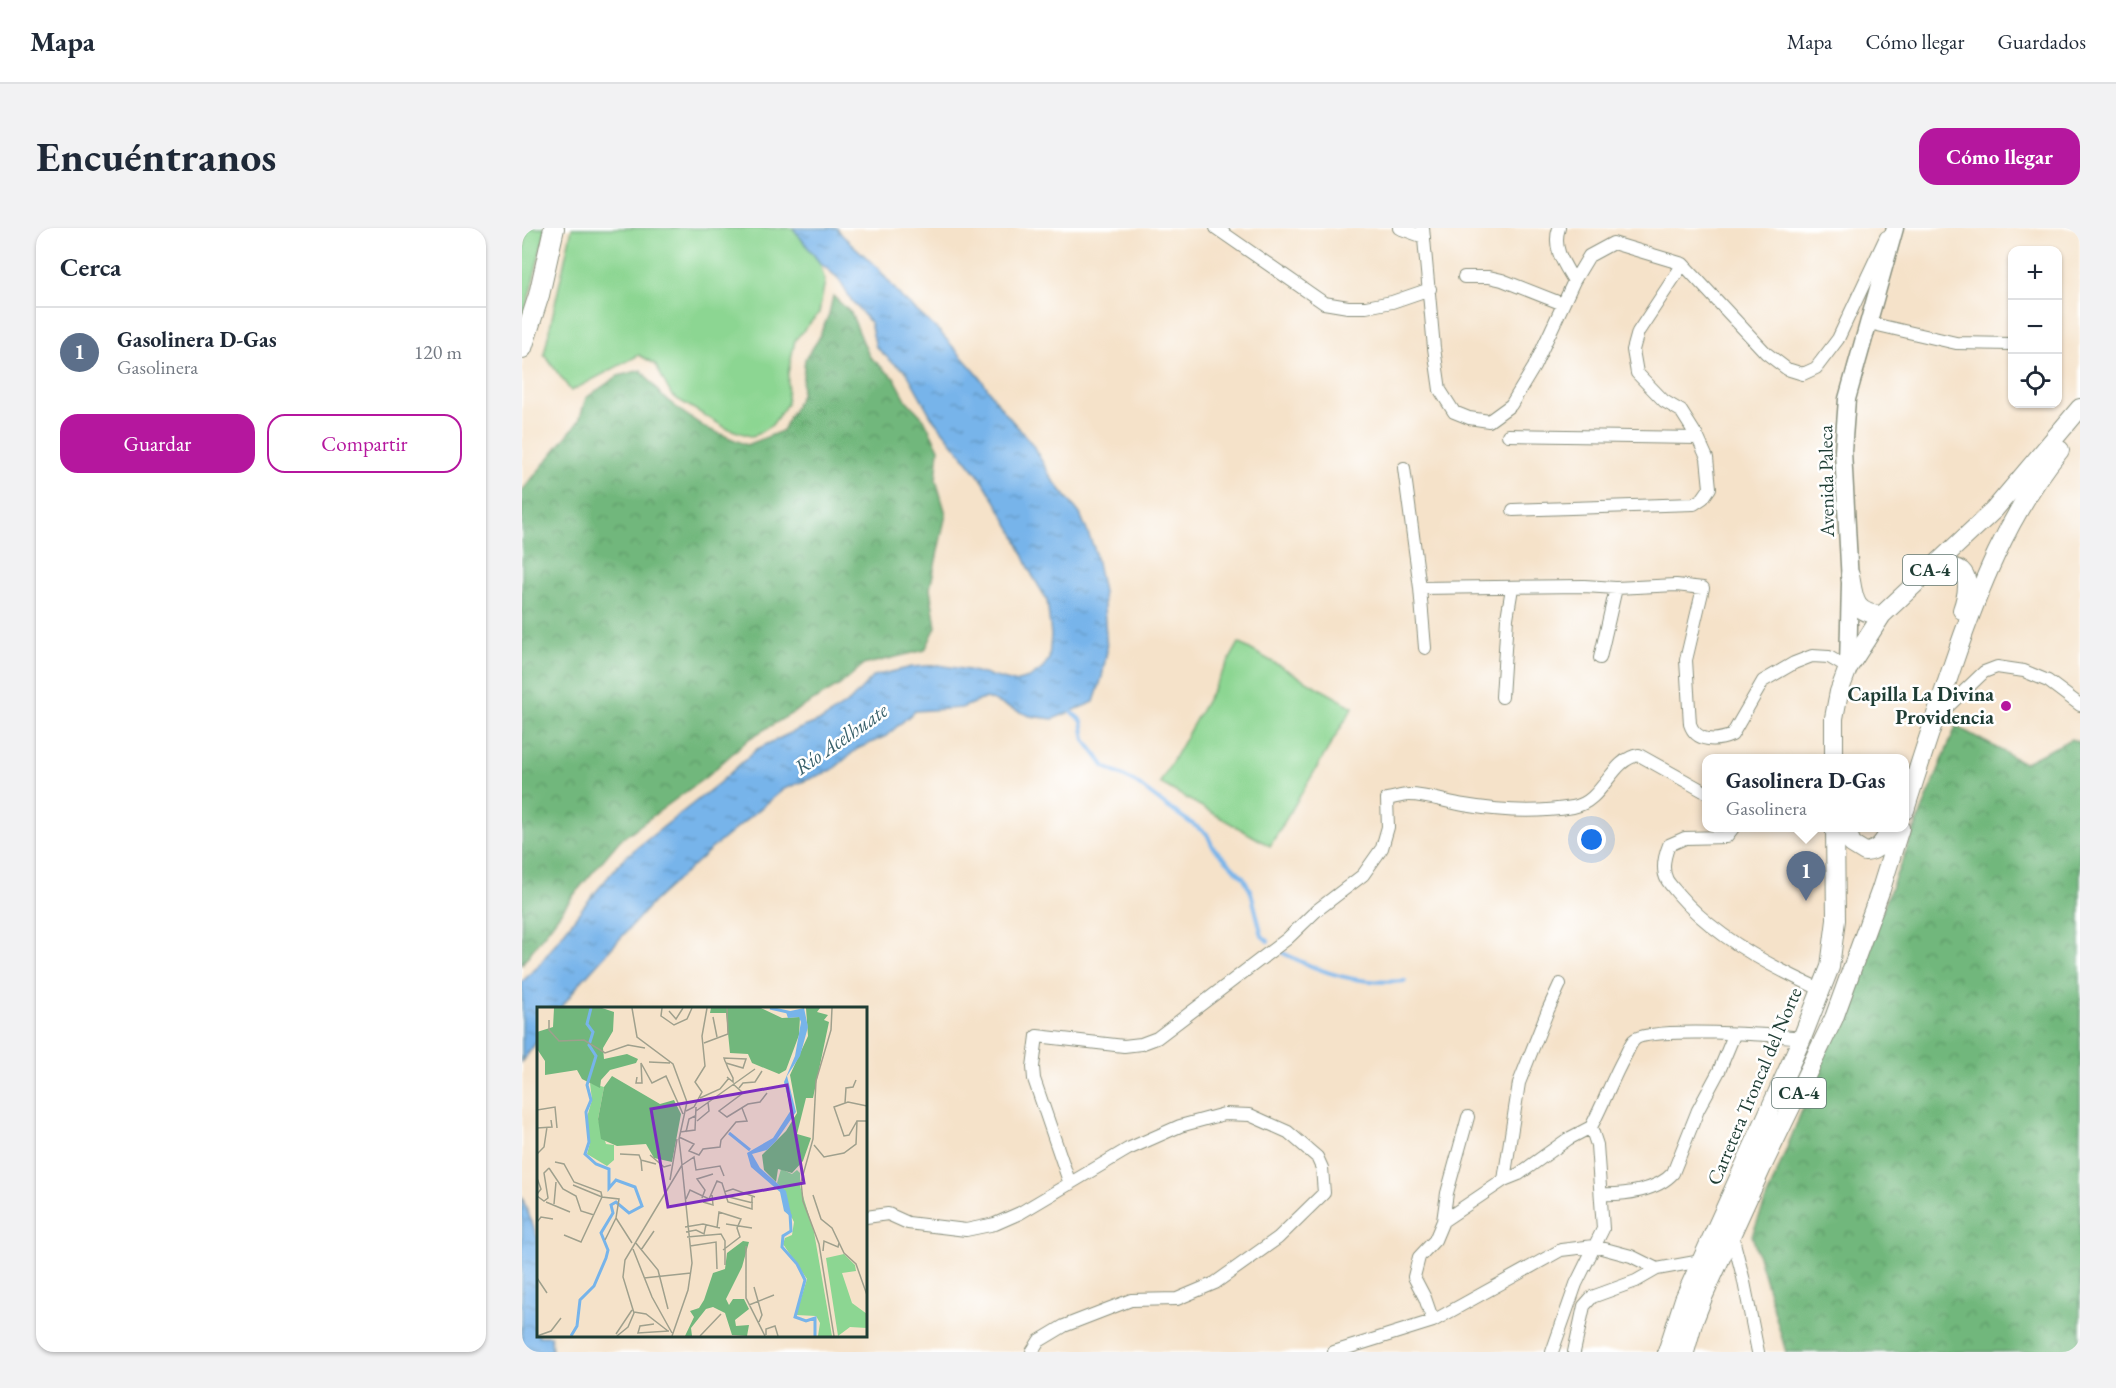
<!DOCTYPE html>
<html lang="es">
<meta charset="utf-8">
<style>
:root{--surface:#fff;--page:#f2f2f3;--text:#1f2937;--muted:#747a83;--line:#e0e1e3;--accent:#b5179e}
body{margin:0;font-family:"EB Garamond",serif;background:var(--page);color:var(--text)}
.controls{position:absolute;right:18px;top:18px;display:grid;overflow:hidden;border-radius:12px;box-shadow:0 2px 4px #0004}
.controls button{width:54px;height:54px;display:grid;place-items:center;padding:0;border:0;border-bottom:2px solid var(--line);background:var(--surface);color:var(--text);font:30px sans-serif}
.you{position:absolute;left:1070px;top:612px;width:21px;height:21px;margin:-15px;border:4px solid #fff;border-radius:50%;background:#1a73e8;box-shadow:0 0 0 9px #1a73e833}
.badge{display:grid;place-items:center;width:39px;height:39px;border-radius:50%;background:var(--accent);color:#fff;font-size:20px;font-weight:700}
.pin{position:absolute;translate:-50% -50px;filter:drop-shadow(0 2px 3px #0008)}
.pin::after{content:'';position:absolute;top:32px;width:21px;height:18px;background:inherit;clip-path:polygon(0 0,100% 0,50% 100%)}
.popup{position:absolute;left:1180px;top:526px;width:207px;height:78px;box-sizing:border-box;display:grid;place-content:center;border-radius:12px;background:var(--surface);filter:drop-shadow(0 2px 4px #0005);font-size:20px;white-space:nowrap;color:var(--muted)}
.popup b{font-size:22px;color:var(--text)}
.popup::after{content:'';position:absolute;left:50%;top:100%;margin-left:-12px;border:12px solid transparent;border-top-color:var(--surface)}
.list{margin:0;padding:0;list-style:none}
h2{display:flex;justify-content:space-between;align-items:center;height:78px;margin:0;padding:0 24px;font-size:26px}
h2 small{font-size:20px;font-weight:400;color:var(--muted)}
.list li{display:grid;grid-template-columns:39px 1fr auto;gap:18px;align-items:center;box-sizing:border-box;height:90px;padding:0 24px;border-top:2px solid var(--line)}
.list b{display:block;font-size:22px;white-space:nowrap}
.list p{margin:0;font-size:20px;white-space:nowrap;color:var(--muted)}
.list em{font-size:20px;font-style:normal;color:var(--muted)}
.actions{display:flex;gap:12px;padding:18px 24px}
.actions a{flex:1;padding:14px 0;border:2px solid var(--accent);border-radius:18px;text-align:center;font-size:21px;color:var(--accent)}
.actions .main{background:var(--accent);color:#fff}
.icon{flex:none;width:33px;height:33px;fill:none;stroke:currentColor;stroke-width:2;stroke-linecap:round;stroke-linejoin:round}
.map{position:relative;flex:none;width:1558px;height:1124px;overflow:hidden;border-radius:18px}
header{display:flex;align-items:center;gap:36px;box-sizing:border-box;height:84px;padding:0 30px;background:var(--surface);border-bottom:2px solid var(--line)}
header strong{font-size:28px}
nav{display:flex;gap:33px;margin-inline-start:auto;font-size:21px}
.intro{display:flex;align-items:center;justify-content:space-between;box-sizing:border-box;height:144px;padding:0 36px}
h1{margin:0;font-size:42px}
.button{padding:15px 27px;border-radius:18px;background:var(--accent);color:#fff;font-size:21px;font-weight:700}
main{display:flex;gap:36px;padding:0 36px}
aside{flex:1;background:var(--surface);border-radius:18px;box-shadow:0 2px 4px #0004}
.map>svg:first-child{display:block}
.green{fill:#8cd692;stroke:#568a63;stroke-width:1.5}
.forest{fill:url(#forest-crowns);stroke:#487a58;stroke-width:1.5}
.water{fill:url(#water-ripples);stroke:#4b788f;stroke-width:1.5}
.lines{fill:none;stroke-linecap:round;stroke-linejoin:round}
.stream{stroke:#77b4ea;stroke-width:4}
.minor-casing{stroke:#8a907e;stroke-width:14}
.secondary-casing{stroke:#8a907e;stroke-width:19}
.primary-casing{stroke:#8a907e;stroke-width:20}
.trunk-casing{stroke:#8a907e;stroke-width:22}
.minor{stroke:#fff;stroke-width:12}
.secondary{stroke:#fff;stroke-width:16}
.primary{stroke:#fff;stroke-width:18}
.trunk{stroke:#fff;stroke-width:20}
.poi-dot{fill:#b5179e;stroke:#fff;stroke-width:2}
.labels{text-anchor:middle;stroke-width:5;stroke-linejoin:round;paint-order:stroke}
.shield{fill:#fff;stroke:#627771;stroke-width:1.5}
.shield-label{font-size:18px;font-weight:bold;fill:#1f3d34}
.street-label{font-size:20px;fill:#1f3d34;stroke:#fff}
.poi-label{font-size:20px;font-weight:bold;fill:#1f3d34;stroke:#fff;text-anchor:end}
.water-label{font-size:21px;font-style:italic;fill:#39616b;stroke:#fff}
.inset-river{fill:none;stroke:#77b4ea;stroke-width:3}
.inset-road{fill:none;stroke:#9fa08d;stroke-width:1.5}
.view{fill:#7b2cbf;fill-opacity:0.15;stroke:#7b2cbf;stroke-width:3}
.inset-edge{fill:none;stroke:#1f3d34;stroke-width:3}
</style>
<header>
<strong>Mapa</strong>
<nav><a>Mapa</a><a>Cómo llegar</a><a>Guardados</a></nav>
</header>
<div class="intro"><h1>Encuéntranos</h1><a class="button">Cómo llegar</a></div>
<main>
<aside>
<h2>Cerca<small></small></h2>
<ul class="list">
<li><span class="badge" style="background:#5c6f8a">1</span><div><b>Gasolinera D-Gas</b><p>Gasolinera</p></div><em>120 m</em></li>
</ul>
<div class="actions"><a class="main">Guardar</a><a>Compartir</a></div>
</aside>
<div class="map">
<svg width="1558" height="1124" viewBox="0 0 1558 1124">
<defs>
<pattern id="forest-crowns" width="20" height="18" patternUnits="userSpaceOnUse" patternTransform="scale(1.5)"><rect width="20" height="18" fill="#71b77c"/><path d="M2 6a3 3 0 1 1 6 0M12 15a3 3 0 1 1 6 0" fill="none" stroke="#5c9666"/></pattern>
<pattern id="water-ripples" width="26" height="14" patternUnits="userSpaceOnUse" patternTransform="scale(1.5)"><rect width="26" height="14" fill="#77b4ea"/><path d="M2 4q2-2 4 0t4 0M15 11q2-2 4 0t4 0" fill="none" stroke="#6194be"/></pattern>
</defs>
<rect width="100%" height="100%" fill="#fff"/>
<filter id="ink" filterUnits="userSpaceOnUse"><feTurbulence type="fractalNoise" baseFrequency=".0167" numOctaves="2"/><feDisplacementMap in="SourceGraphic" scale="12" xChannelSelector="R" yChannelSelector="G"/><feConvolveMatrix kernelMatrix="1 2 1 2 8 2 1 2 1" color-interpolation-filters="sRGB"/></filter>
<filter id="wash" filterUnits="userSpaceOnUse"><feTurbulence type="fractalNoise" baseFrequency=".008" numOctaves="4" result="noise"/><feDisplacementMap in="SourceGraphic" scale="24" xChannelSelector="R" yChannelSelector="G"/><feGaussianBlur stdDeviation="1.35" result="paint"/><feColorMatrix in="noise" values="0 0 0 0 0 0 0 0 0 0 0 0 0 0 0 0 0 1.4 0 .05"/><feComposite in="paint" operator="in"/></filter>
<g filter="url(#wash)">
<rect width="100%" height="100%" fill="#f5e2c9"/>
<path class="green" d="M6,0h18l-24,97v-67z
M50,0h221l27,35 5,18 -6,32 -24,27 -7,33 -1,31 -15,21 -19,12 -27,-9 -54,-32 -17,-32 -16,-9 -68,36 -27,-37z
M717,415l114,64 -83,139 -110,-63z"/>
<path class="forest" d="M311,68l18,17 18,43 26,23 12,22 17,18 15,30 -3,31 10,34 -16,74 6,39 -11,23 -62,15 -23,20 -90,53 -44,39 -86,63 -44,52 -54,72v-473l57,-70 7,-23 32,-22 23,-6 20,25 20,16 25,17 41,17 35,-14 19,-36 4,-36 13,-19 11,-26z
M1434,498l68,37 47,-24 9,4v609h-294l-34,-117z"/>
<path class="water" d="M271,0h44l5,7 35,32 25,31 37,33 40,45 23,33 30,35 20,35 28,35 14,34 9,44 4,59 -5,26 -8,25 -41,17 -23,-3 -44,-18 -25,10 -46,3 -29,25 -29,13 -25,21 -48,19 -73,60 -58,53 -74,82 -18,24h-23v32l-16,22v-80l17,-17 45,-59 40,-48 95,-75 38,-34 42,-20 23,-9 28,-19 24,-25 38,-9 27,-2 29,5 46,12 15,-4 13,-9 7,-10 2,-24 -4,-35 -15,-25 -18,-41 -20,-35 -11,-18 -52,-65 -25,-45 -15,-10 -15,-14 -6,-25 -18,-21 -14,-23 -18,-15z
M0,969l16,42v97h13l1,16h-30z"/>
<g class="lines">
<path class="stream" d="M546,481l14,12 3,19 20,27 30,15 30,23 42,29 6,13 31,31 7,14 11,44 6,5
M761,725c41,21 75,32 122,28"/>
</g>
</g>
<g filter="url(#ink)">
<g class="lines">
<defs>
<path id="minor" d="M694,0l108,75 24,4h18l26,-5 38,-13
M877,0l25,9
M901,0l11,120 6,42 14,22 15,6 20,3 22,-16 23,-38 40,-86 15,-25 24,-13 70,21 83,89 21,16 16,5 13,-6 22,-29 48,-102
M1037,0c-7,20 5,36 15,53
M942,49h25l13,3 61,24
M1347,95l87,20 56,1
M986,207l190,3
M882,240l16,120 164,-2 32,2 60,-3 27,3 -17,72 4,64c6,18 26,18 42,11l31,-54 31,-18 18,-7 17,1 19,11
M991,282l181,-6 9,-6 7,-10 -3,-30 -9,-20 -17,-27 -17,-10 -27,-28 -4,-23 5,-18 45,-68
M898,360l5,60
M1078,430l16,-70
M980,469l5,-79 5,-30
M1415,489l47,-45 13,-5 27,4 24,10 32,24
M1211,600l-7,9 -41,1 -16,7c-4,10 -8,24 -2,35 3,5 8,10 12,15 35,41 92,72 141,94
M982,952l15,-97 29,-73 12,-26
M548,956l-36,-105 -1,-12 4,-31 87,10 17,-2 16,-6 130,-99 29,-28 47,-36 19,-27 6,-21 -1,-28c7,-1 15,-4 22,-4 18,0 37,7 55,10 35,6 74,8 109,2 31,-5 37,-48 66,-52l68,38
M1079,966c23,1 56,-3 72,-21l25,-63 21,-39 15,-36
M344,989l22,-3 20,9 58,7 29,-6 25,-11 108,-64 52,-23 44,-12 26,1 38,17 29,25 5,11 2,25 -46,45 -63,45 -38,16 -46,1 -67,26 -25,15 -7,11
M921,993l4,-28 21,-76
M1210,1007l11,42 15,75
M911,1093l-8,-23 -11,-21 5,-20 16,-17 8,-19 61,-41 15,-6 49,-35 23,-12
M812,1124l99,-31 128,-71 33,-4 37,10 26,13
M1030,1124l24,-68 27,-55 -6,-84 -6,-18c13,-24 21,-48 34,-71 3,-5 5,-12 9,-16 13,-14 145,-5 168,-2
M1052,1124l10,-46 8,-9 44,-16 21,-12 44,-8"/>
<path id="secondary" d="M1326,440l2,-85 -7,-132 4,-52 48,-171"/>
<path id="primary" d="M1406,345c37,-15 46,3 34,37
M1328,347c4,24 4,39 32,40
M1312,530v-40l5,-26 9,-24 34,-53 112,-105 86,-102
M1383,582c15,-48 31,-96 47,-143 26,-77 56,-153 108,-217
M1324,600l6,16 13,8c15,-1 20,-13 26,-24
M1145,1124l17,-53 118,-261 28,-71 6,-47 -1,-92
M1163,1124l8,-29 11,-28 58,-128 72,-149 47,-129 19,-61"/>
<path id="trunk" d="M0,120l17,-53 15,-67"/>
</defs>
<use href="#minor" class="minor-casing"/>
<use href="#secondary" class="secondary-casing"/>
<use href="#primary" class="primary-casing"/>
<use href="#trunk" class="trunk-casing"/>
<use href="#minor" class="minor"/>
<use href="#secondary" class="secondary"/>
<use href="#primary" class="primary"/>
<use href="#trunk" class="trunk"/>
</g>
</g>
<circle class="poi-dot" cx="1484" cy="478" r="6"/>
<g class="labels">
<g class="shield">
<rect x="1381" y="327" width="54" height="30" rx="4.5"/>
<rect x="1250" y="850" width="54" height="30" rx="4.5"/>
</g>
<g class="shield-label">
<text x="1408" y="348">CA-4</text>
<text x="1277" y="871">CA-4</text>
</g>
<g class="street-label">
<text transform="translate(1304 253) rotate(-91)" y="7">Avenida Paleca</text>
<text transform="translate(1232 858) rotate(-67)" y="7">Carretera Troncal del Norte</text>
</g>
<g class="poi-label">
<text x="1472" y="473">Capilla La Divina<tspan x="1472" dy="23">Providencia</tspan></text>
</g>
<g class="water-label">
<text transform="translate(319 511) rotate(-35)" y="7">Río Acelhuate</text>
</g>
</g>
<g transform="translate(15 779)">
<rect width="330" height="330" fill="#f5e2c9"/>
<path d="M53,76l14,4 -6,32 8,25 8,1v15l-7,6 -20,-12 3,-11 -3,-26 5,-17zM244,162l11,5 5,-4 3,3v13l14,46 18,104h-14l2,-13 -4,-7 -20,-1 11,-36 -24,-35 2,-6 7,-3 2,-13 -7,-14 -1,-16 -9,-9zM307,247l11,11 1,6 -14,2 10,30 15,11v14l-17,-1 -12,9 -12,-78z" fill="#8cd692"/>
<path d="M17,1h48l12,4 -1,19 -10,17 1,11 23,-5 11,5 -2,4 -26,7 -9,10 -1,8 -18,-9 -5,-9 -32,5v-14l-8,-12v-17l16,-5zM174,1h50l21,10 18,-1 -1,18 -13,35 -7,4 -27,-11 -4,-9 -18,-1 -4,-40h-16zM269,1h14l-3,4 11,3 -4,5 5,2 -16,76h-7l-9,36 14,4 -8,23 -11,12 -14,-4 -2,13 -12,-12 -2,-15 24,-24 11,-18 -7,-38 18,-39zM75,69l48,28 14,-4 7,14 -9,48 -18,-4 -8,-14 -29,2 -16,-7 -3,-20 6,-32zM206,234l6,1 -7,25 -16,32 3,6 4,-6h11l5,10 -14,11 1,6 13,-1 -2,11 -15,-1 -7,-22 -12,-6 -7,2 -15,19 1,8h-7l9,-19 -4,-6 9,-3 5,-8 9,-27 12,-4 2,-16z" fill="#71b77c"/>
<path d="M267,1l4,19 -8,29 -13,20 9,36 -20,29 -9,9 -15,4 8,14 26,23 6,27 -8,-7 -4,-19 -29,-25 -4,-14 26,-15 18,-28 -7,-28 11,-26 6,-34 -2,-5 -11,1 -2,-6z" fill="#77b4ea"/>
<path class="inset-river" d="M233,1l22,5M192,126l21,17M253,207l1,17 -8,5 -1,11 15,17 8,16 -10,37 11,4 9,-3v18M34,329l6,-10 3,-26 14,-14 12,-28 2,-8 -7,-17 12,-20 -2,-8 5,-3 13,11 13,-7 -7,-19 -19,-7 -7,8v-19l-13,-5 -11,-10 4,-12 -3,-30 5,-12 -4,-15 9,-29 -7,-11 4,-13 -6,-8 4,-16"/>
<path class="inset-road" d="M125,1l-1,8 13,9 13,-6 5,-11M295,1l-1,22 -15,51 -3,58 -12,43 2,19 16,43 15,92M132,4l7,8 7,-11M176,10l4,20M12,13v10l10,11 25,-1 21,13 23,-8 17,3M167,36l24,-9 -1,-26M112,55l21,1M189,56l17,5 3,-9 -22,-1 1,3 1,2 2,5 5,10v4l-6,-5M100,70l-1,6h6l-1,-20 11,20 14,-7 17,38M196,77l10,9 -24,18 8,6 21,-13 12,-2 7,-9M202,81l4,-5 12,-1 7,-11M163,91l20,-9 9,-11M308,96l1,-15 7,-1 3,-7M0,103l18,-3 2,21M149,104l8,-4 8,-15 -7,-10 10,-16 -3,-30 5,-28M159,104l59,-42M160,114l12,-10 -1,-9M320,114l-8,14 -5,1 -10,-29 14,-5 19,4M0,121l15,-1 -1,-7M143,125l15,-2 1,-23M149,125l3,-13 6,-3M142,130l15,7 -5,7 10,4 4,-6 17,-2 1,-7 15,-18 11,-1 -5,-13M277,138l10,12 20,-4 12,-9 1,-23h10M0,147l7,-7 3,-20M83,147l19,1 2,5M113,148l14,12 7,-2M18,155l9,2 10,18 27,10 1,5 17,2 -3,19 16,25M145,158l12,-8 2,13 24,-4 4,10M12,161l14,21 13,7 5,15 13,4M105,164l-1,-11 15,4M0,171l4,11 -4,5M133,173l7,-41M36,178l29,12M187,185l9,-3 22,8M276,188l8,24 11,9 12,25 12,11 11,31M0,189l7,5 4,-3 -4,-25 5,-5M188,189l28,7M165,191l3,-8 -8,-11 16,-5M149,192l4,-9 19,9 8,-18 5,2 6,19 24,7v-12M9,195l24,10M166,195l10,3 -1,-10M17,197l2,-22M0,215l4,-5 12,2M189,217l26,4M148,220l18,-3 17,4M180,221l2,-16 22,7 -4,9 3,9 -17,13M149,225l10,-2 8,4 2,-9M27,228l17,7 21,-45M150,230l34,-3 4,7v24M68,233l11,-22M98,235l23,28 10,39M153,239l26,-4 1,27M209,239v52l19,38M96,242l19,48 20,36M104,243l13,-19M286,244l1,-10 14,6 1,-4M0,271l10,15M107,271l47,-5M217,280l8,28 -3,7M212,298l25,-10M97,305l12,2 22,17M117,317l-14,2 -2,7 31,-2M79,327l16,-24M229,328v-6l9,-3 3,10M0,329l14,-5 10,-13M80,329l11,-9 6,-14 -11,-36 2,-17 57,-95 -3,-26 8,-37 -14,-38 -36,-27 -5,-29M135,329l16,-46 4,-27 -10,-97M163,329l21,-22"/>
<path class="view" d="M250,78l17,98 -136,24 -17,-98z"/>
<rect width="330" height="330" class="inset-edge"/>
</g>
</svg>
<div class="controls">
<button>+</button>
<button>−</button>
<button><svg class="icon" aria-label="locate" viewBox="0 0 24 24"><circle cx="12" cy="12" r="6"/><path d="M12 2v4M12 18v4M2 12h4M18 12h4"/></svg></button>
</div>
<div class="you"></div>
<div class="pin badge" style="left:1284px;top:673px;background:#5c6f8a">1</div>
<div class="popup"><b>Gasolinera D-Gas</b>Gasolinera</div>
</div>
</main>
